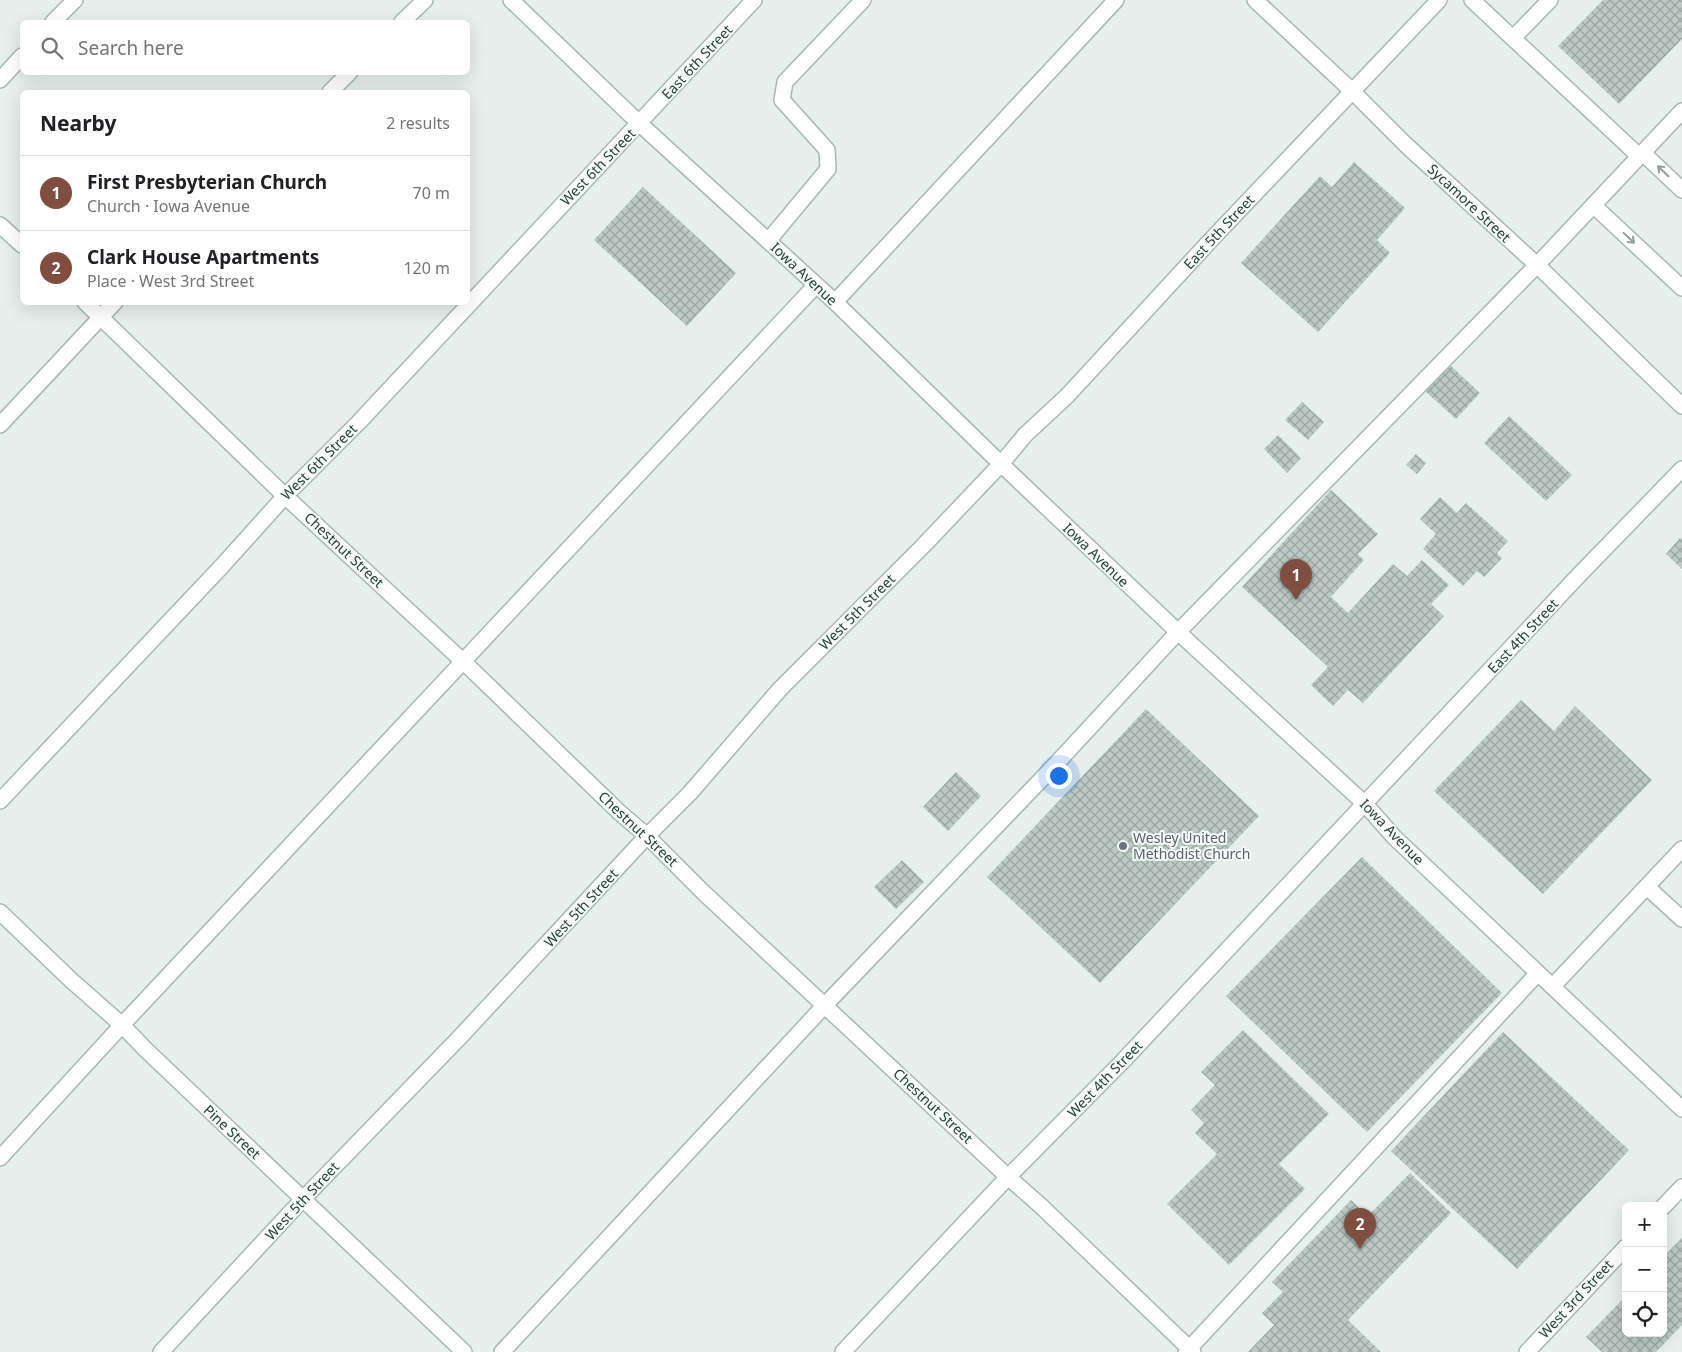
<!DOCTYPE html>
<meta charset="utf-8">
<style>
:root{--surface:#fff;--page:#f2f2f2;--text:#202124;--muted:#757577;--line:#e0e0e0;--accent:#7f4e3f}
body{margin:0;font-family:"Noto Sans",sans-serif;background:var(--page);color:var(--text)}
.controls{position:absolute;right:15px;bottom:15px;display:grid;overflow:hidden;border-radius:8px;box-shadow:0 5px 20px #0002}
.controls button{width:45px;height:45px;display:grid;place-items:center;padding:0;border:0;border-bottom:1px solid var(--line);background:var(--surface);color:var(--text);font:25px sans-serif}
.you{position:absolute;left:1058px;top:775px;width:18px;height:18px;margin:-12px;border:4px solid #fff;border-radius:50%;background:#1a73e8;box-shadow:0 0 0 8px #1a73e833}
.badge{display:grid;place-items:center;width:32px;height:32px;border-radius:50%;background:var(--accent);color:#fff;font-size:16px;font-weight:700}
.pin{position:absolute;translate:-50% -41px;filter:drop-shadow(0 1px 2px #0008)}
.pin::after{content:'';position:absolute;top:26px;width:18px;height:15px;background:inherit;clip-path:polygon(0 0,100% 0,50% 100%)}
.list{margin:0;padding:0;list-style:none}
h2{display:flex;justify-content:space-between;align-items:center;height:65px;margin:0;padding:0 20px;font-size:21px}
h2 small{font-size:16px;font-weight:400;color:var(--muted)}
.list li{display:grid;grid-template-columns:32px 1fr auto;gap:15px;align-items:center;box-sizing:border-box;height:75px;padding:0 20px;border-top:1px solid var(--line)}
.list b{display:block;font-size:19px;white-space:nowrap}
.list p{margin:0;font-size:16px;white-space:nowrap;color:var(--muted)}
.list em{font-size:16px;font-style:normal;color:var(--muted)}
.icon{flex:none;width:28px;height:28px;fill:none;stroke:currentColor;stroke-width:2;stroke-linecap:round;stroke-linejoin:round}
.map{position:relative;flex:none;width:1682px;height:1352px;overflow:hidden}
.search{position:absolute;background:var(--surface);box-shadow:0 5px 20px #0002;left:20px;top:20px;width:450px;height:55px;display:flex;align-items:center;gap:12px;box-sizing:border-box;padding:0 18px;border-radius:8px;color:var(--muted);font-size:19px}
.panel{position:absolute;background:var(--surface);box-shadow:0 5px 20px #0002;left:20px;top:90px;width:450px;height:215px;border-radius:8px}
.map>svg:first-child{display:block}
.building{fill:url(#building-cross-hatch)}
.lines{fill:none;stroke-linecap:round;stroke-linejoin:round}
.minor-casing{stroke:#a8b8b2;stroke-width:18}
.minor{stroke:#fff;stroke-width:15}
.oneway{stroke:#92a09c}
.worship-dot{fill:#6b7280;stroke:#f7fbf9;stroke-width:2}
.labels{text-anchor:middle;stroke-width:4;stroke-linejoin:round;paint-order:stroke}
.street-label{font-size:14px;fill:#24423a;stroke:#f7fbf9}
.worship-label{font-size:14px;fill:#5b616d;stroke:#f7fbf9;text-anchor:start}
</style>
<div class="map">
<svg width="1682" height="1352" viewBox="0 0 1682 1352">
<defs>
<pattern id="building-cross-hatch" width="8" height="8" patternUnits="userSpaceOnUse" patternTransform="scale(1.25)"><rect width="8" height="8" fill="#bbcac4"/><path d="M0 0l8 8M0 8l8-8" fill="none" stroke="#98a6a0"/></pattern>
</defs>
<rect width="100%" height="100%" fill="#e6efeb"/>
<path class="building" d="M1603,0h79v39l-63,65 -61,-58z
M1354,162l51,46 -28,32 13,13 -72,79 -77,-69 79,-87 12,11z
M643,187l93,86 -49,53 -93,-86z
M1450,365l30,28 -24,26 -31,-28z
M1302,402l22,20 -16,18 -23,-20z
M1509,416l63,59 -26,26 -62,-58z
M1278,435l23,23 -14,15 -23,-24z
M1416,454l10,9 -9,11 -11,-9z
M1331,490l47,44 -20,20 6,6 -33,37 17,16 45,-49 14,12 15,-16 27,25 -18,19 13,12 -81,87 -15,-13 -15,16 -22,-21 17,-18 -86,-80z
M1440,497l17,16 9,-10 42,38 -11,12 5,5 -18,19 -7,-6 -14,15 -40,-37 13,-15 -16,-15z
M1680,538l2,2v29l-16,-15z
M1521,700l33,31 21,-25 77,74 -109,114 -109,-103z
M1146,709l113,107 -159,167 -113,-106z
M956,772l25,24 -33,35 -25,-24z
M1362,857l140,136 -135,139 -141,-136z
M902,860l22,22 -28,27 -22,-22z
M1243,1030l86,84 -50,50 26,25 -76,76 -62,-61 50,-50 -22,-21 9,-10 -13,-13 24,-25 -14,-13z
M1503,1032l126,118 -112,119 -126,-118z
M1410,1173l41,40 -103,107 33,32h-133l26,-27 -12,-12 21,-21 -11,-10 79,-82 17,16z
M1682,1238v87l-26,27h-54l-16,-15 40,-41v37h37v-76z"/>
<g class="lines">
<defs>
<path id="minor" d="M511,0l129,124 195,178 166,162 177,168 187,172 29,33 288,272
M1255,0l97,91 54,54 131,120 145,141
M1472,0l167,156
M53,22l22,-22
M402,22l23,-22
M1513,38l37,-38
M0,80l22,-24
M330,92l20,-20
M1643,153l39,37
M1593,205l89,83
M0,225l22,20
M768,241l60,-72 -1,-19 -45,-50 3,-18 78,-82
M85,302l200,194 184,171 150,145 28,24 56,56 305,285 33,29 152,146
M835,302l281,-302
M0,425l115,-123
M0,801l222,-235 63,-70 74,-74 395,-422
M1647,887l35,32
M0,912l72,69 50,44 23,24 319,303
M1553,986l129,-137
M0,1158l122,-133 694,-740
M1663,1207l19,-20
M161,1352l142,-153 157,-162 187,-201 43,-43 90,-104 143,-143 78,-82 24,-29 42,-39 142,-154 230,-242
M502,1352l323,-347 231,-241 122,-132 359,-367 145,-154
M843,1352l165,-175 114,-115 458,-488 102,-105
M1186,1352l352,-379
M1527,1352l99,-105"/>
</defs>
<use href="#minor" class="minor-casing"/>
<use href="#minor" class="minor"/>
</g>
<defs><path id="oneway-shaft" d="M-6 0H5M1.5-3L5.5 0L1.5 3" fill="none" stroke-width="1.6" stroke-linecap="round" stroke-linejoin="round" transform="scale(1.25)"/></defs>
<g class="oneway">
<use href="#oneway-shaft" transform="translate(1663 171) rotate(-136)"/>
<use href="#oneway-shaft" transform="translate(1629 238) rotate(43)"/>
</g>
<circle class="worship-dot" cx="1123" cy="846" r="5"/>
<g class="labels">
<g class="street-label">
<text transform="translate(697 62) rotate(-47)" y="5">East 6th Street</text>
<text transform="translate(598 167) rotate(-46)" y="5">West 6th Street</text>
<text transform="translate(1469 203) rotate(43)" y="5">Sycamore Street</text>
<text transform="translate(1219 232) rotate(-47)" y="5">East 5th Street</text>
<text transform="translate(804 274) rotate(43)" y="5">Iowa Avenue</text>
<text transform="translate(319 462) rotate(-45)" y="5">West 6th Street</text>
<text transform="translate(344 550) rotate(43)" y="5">Chestnut Street</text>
<text transform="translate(1096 555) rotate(44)" y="5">Iowa Avenue</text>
<text transform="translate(857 612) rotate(-45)" y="5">West 5th Street</text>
<text transform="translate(1523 636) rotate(-47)" y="5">East 4th Street</text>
<text transform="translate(638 829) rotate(43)" y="5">Chestnut Street</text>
<text transform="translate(1392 832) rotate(46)" y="5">Iowa Avenue</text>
<text transform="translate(581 908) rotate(-47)" y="5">West 5th Street</text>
<text transform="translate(1105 1079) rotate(-46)" y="5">West 4th Street</text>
<text transform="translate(933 1106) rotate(43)" y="5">Chestnut Street</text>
<text transform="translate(232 1132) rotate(43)" y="5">Pine Street</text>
<text transform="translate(302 1201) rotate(-47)" y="5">West 5th Street</text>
<text transform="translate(1576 1299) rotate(-47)" y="5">West 3rd Street</text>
</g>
<g class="worship-label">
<text x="1133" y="843">Wesley United<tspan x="1133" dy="16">Methodist Church</tspan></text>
</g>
</g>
</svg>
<div class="controls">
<button>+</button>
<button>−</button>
<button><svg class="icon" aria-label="locate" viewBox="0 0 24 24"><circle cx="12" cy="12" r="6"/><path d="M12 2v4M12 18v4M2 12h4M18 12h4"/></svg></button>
</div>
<div class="you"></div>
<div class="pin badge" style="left:1296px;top:600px">1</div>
<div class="pin badge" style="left:1360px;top:1249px">2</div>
<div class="search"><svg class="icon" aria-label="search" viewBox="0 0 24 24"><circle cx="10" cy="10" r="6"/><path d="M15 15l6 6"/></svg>Search here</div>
<section class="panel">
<h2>Nearby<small>2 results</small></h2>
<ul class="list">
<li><span class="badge">1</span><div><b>First Presbyterian Church</b><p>Church · Iowa Avenue</p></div><em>70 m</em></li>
<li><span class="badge">2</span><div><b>Clark House Apartments</b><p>Place · West 3rd Street</p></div><em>120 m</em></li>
</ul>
</section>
</div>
